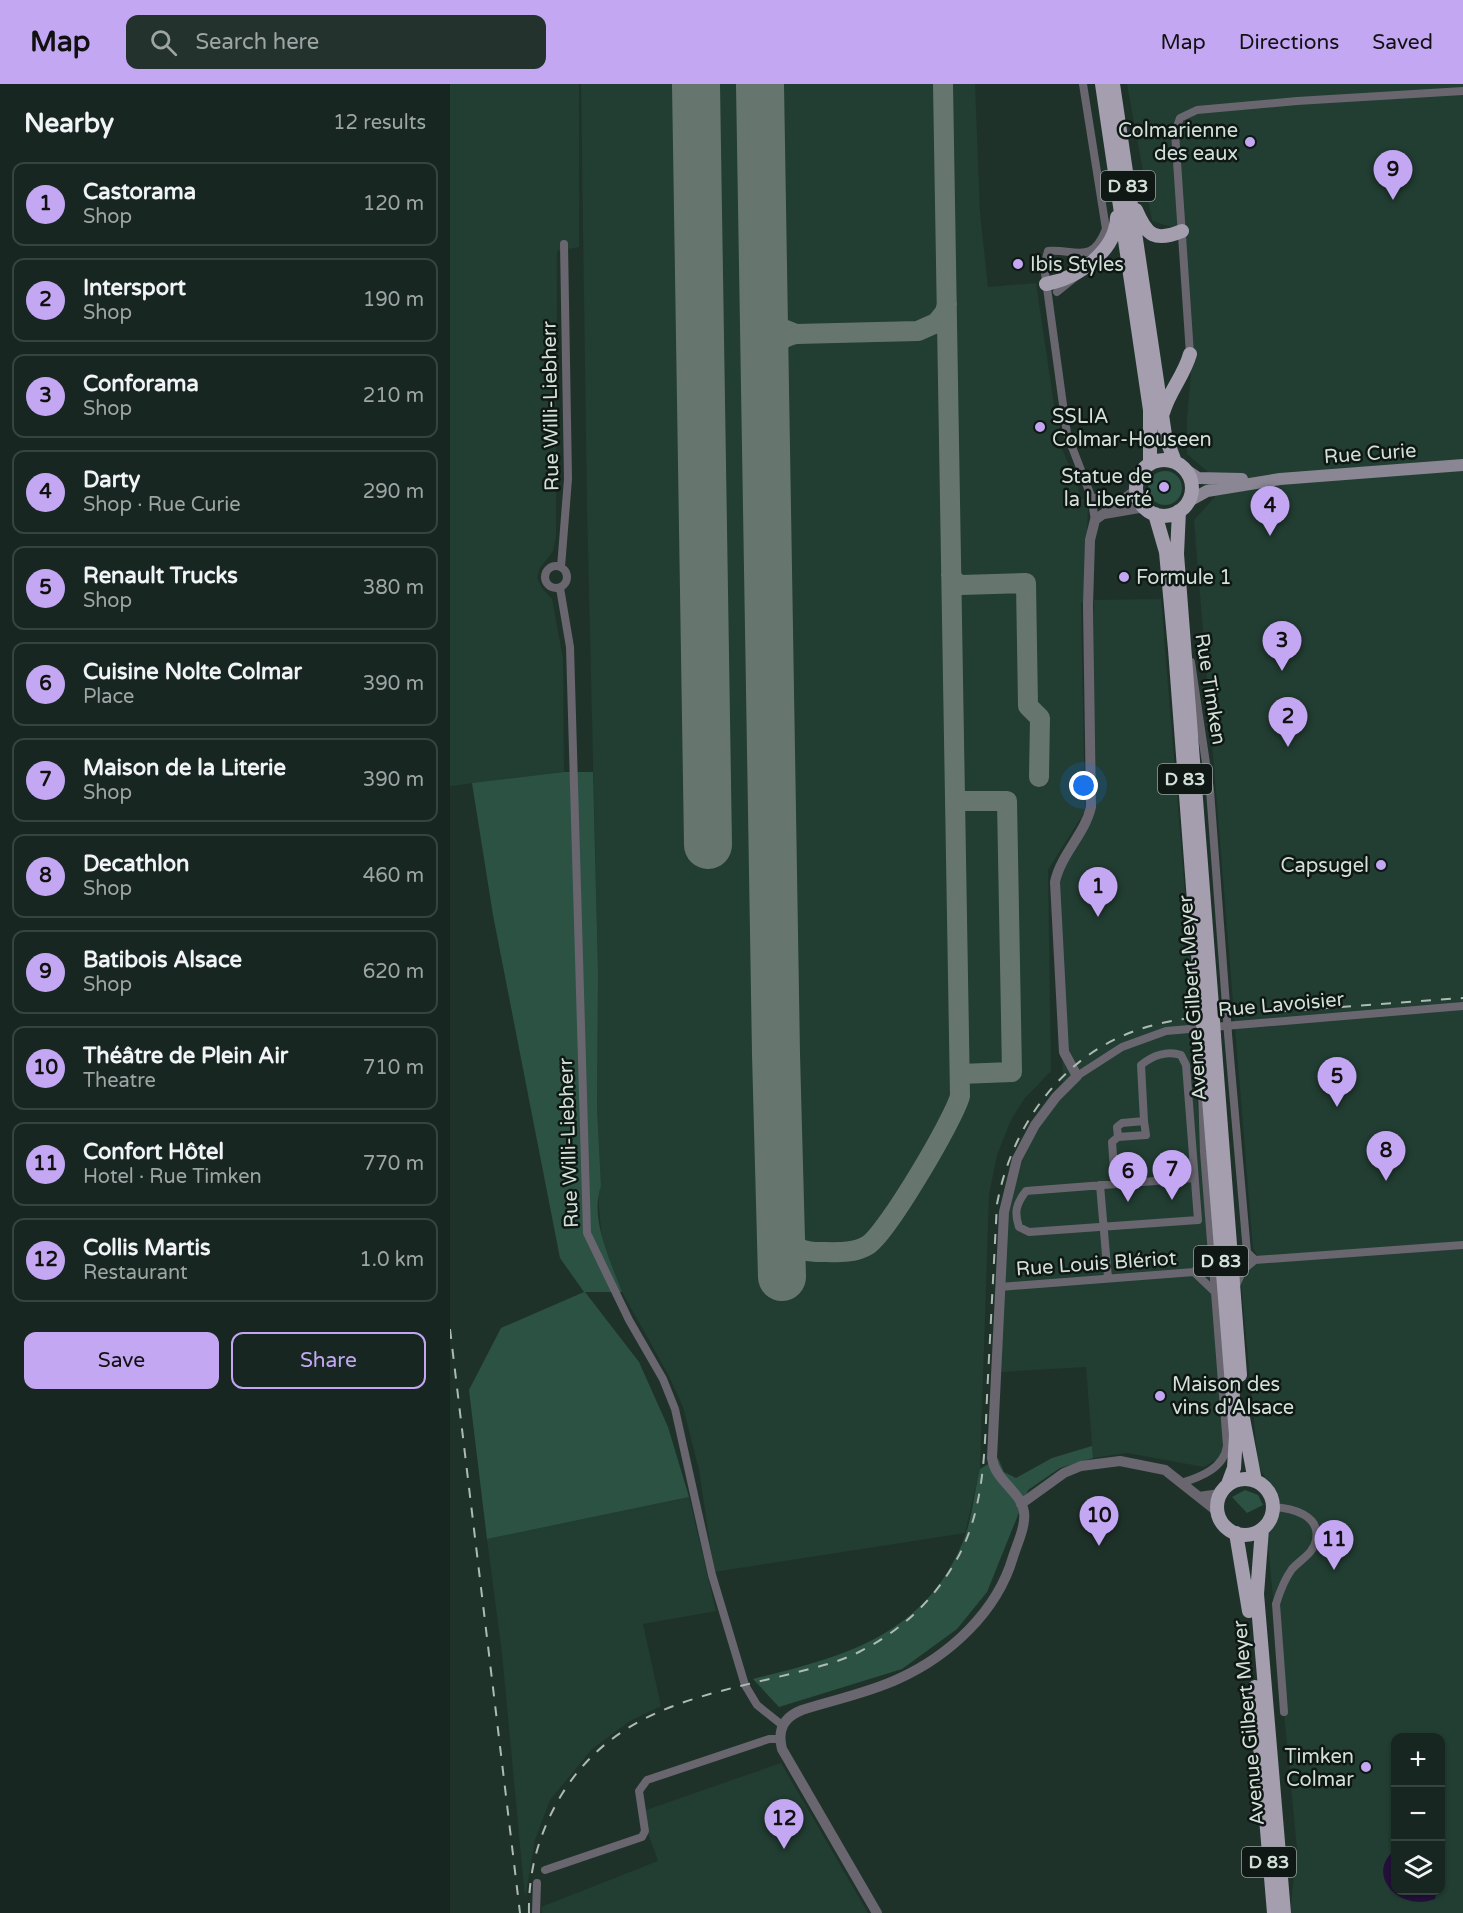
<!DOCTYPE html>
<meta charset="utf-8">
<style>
:root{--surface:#172620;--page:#24322d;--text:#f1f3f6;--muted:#9ea5a5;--line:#36433e;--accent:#c3a7f2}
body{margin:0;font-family:"Varela Round",sans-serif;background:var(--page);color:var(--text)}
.controls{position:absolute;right:18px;bottom:18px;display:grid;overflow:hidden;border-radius:12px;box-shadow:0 2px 4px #0004}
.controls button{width:54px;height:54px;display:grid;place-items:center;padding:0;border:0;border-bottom:2px solid var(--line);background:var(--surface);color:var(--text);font:30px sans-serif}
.you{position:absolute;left:634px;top:702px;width:21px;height:21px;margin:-15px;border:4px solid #fff;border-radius:50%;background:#1a73e8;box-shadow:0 0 0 9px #1a73e833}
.badge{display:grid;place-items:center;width:39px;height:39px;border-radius:50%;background:var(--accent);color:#111;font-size:20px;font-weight:700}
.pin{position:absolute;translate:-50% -50px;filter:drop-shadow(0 2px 3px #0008)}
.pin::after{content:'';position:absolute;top:32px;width:21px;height:18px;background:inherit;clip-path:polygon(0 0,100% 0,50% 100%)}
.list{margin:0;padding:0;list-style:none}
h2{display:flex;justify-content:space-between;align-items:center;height:78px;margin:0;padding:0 24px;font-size:26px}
h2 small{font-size:20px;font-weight:400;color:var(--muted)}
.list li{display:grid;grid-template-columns:39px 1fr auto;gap:18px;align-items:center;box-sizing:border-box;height:84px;margin:0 12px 12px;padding:0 12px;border:2px solid var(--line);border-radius:12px}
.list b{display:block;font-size:22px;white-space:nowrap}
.list p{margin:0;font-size:20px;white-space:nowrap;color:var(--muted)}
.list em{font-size:20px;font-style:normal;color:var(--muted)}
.actions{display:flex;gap:12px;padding:18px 24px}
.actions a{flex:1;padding:14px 0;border:2px solid var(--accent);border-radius:12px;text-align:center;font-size:21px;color:var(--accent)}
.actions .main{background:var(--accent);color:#111}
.icon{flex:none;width:33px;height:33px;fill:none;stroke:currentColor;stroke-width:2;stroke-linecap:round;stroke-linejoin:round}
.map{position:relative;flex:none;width:1013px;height:1829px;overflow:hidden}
header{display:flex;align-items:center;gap:36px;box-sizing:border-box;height:84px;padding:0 30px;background:var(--accent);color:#111}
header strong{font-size:28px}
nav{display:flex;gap:33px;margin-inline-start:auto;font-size:21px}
.search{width:420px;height:54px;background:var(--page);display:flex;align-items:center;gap:15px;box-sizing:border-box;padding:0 21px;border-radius:12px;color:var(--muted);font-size:22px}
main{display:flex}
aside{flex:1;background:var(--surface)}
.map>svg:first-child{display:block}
.built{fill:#223d32;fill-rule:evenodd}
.green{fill:#2c5244}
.water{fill:#231139}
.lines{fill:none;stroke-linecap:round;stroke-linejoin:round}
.taxiway{stroke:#66766f;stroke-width:20}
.runway{stroke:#66766f;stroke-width:48}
.minor{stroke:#69666f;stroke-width:8}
.tertiary{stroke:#69666f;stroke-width:10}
.secondary{stroke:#8a8693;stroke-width:12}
.primary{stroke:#a49eaf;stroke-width:14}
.rail{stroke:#adbbb4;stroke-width:2;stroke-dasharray:10 10;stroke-linecap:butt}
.minor-bridge{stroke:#69666f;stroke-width:8}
.primary-bridge{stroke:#a49eaf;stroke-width:14}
.poi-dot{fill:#c3a7f2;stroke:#0f1814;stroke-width:2}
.labels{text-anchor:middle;stroke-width:5;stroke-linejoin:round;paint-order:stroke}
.shield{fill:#0f1814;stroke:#98a39e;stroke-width:1.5}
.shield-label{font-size:18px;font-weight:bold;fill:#d3dfd9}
.poi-label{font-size:20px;fill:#d3dfd9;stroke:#0f1814;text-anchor:end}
.street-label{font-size:20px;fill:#d3dfd9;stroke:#0f1814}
</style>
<header>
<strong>Map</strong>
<div class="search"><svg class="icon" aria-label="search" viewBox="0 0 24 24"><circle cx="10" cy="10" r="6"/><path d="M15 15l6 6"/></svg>Search here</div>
<nav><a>Map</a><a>Directions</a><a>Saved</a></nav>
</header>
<main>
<aside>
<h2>Nearby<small>12 results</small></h2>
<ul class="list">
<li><span class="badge">1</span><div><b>Castorama</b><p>Shop</p></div><em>120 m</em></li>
<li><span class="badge">2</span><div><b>Intersport</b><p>Shop</p></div><em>190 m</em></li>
<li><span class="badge">3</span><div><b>Conforama</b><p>Shop</p></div><em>210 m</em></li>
<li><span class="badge">4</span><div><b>Darty</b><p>Shop · Rue Curie</p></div><em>290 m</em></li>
<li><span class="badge">5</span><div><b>Renault Trucks</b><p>Shop</p></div><em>380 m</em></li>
<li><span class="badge">6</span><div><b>Cuisine Nolte Colmar</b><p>Place</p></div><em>390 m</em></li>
<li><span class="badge">7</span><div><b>Maison de la Literie</b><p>Shop</p></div><em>390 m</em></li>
<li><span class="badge">8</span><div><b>Decathlon</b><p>Shop</p></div><em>460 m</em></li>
<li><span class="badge">9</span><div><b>Batibois Alsace</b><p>Shop</p></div><em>620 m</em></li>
<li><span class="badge">10</span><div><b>Théâtre de Plein Air</b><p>Theatre</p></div><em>710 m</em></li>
<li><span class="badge">11</span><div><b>Confort Hôtel</b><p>Hotel · Rue Timken</p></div><em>770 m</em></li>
<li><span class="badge">12</span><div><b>Collis Martis</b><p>Restaurant</p></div><em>1.0 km</em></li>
</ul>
<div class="actions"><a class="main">Save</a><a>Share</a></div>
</aside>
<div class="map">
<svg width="1013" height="1829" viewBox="0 0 1013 1829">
<rect width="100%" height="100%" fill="#1f322a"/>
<path class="built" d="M0,0h129v163l-22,4 -1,285 -3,15 -13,17 -3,10 5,10 10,11 11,59 1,114 -114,14z
M131,0h394l5,129 8,74 48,-4 20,135 4,7 -2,14 20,48 2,12h7l1,10 -4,93 -3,1 4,208 -37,59 3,201 -27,28 -13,21 -14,35 -8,40 -9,274 -15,64 -251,39 -15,-102 -16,-63 -14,-31 -47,-84 -20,-52 -4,-45 3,-9 -4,-78 1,-135 -11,-465z
M677,0h336v1829h-173l7,-64 -30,-315 12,-20 -2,-17 -19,-32 -17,-183 17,-25 -5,-8 -59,-729 21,-23 -8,-26 -20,-17v-35l5,-59 -8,-129 -32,-10zM946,1654h44v152h-44z
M711,515l37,452 -2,37 28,345 -2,23 -18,11 -77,-14 -34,5 -7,-91 -85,5 6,-158 16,-55 16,-33 24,-33 -4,-206 4,-23 30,-49 1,-215z
M239,1413l27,114 -73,13 18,82 -31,15 -38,28 -42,51 -15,40 -10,58 -23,-244 -15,-115z
M331,1679l87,150h-326l-1,-6 117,-46 -10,-28 -2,-23z"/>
<path class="green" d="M698 404a17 17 0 1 1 34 0a17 17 0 1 1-34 0Z
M114,688h29l5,201 -1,135 4,78c-12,32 10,76 21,106h-37l54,70 29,65 21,70 -202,42 -18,-149 32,-62 83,-36 -24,-34 -67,-343 -21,-132z
M642,1362l1,12 -33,10 -32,22 -41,102 -30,37 -55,40 -123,38 -26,-28c89,-22 169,-42 209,-135 10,-23 12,-51 18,-75l18,-11 6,14 12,6 36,-20z
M795,1406l13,5 5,10 -16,8 -15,-16z"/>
<path class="water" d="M945,1766l1,40 41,1 -2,8c-35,14 -71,-25 -40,-49z"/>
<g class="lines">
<path class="taxiway" d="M314,219l12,23 20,8 122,-3 18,-8 9,-11 2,-8
M315,281c5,-17 13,-27 31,-31
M501,491l4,7 6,3 65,-2 2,123 12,12 -1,59
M505,717h52l5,271 -52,2
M330,1136c5,20 17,33 38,32 16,0 36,2 50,-7 19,-12 86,-126 92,-149l-17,-1012"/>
<path class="runway" d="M246,0l12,761
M310,0l16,970 6,223"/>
<path class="minor" d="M633,0l23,145c-14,36 -29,20 -58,22l-4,15 23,168 24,62 4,24
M607,208l21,-17 -3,-21
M740,270l-15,-222 5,-14 17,-8 100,-9 166,-10
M641,412l18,12
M95 493a11 11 0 1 1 22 0a11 11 0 1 1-22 0Z
M111,483l7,-88 -4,-235
M110,504l10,59 17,586 42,87 34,59 12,30 37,166 33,110 12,20 25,20
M741,578l19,128 16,215
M778,950l19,218 8,8
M627,992l45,-29 44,-16 297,-25
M668,1053l28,-2 -2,-14
M665,1100l-3,-42 6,-5 -1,-10 5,-4 22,-2 -3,-56c11,-9 26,-15 40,-10l5,10 12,155 -169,12 -10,-5c-5,-15 -3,-23 7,-36l168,-13
M650,1101l8,93
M805,1176l208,-15
M744,1188l21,20
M744,1188l18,-20
M550,1203l194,-15
M785,1204l8,-18 12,-10
M731,1399c20,-6 43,-15 46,-37l-23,-294 -3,-91
M823,1423c19,1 48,8 43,33 -2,13 -16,20 -24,29 -8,11 -12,22 -16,35l8,108
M95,1786l97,-33 3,-6 -6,-40 8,-11 122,-41h11
M86,1829l1,-30"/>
<path class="tertiary" d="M654,430l41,-7
M749,1413l21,-3
M571,1420l43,-31 17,-7 39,-5 45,9 53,42
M427,1829l-95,-164c-5,-20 2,-32 20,-39 31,-10 66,-17 96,-31 51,-23 99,-67 115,-122 4,-13 13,-31 11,-45 -3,-21 -29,-31 -32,-54l12,-246 13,-53 18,-34 21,-28 21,-21 -13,-24 -9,-170c6,-28 30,-48 36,-75l-3,-202 2,-65 5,-20 41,-30"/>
<path class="secondary" d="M733,384l15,10 44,1
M739,417l18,-10 73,-12 183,-14"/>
<path class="primary" d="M652,0l48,326v54
M663,0l52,351 10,27
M686,126c11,26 19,32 46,21
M596,200c32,-6 70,-33 71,-67
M713,329c6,-22 21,-37 27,-59
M686 404a28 28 0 1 1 56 0a28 28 0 1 1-56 0Z
M729,427l-2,43 35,452
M705,430l11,38 9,97 27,358
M764,952l26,339
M754,953l32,398 -2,33 -6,16
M793,1334l12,63
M767 1423a28 28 0 1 1 56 0a28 28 0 1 1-56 0Z
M812,1445l-5,65 27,319
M786,1449l13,78
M805,1603l19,226"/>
<path class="rail" d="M0,1245l70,584
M79,1829c-1,-43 11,-83 33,-119 53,-85 139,-98 228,-120 23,-6 47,-11 69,-22 38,-19 70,-47 92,-83 37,-57 33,-126 37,-192 3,-58 6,-116 9,-173 16,-84 71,-157 157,-179 42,-11 88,-11 131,-14 59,-4 119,-9 178,-13"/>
<path class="minor-bridge" d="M776,921l2,29"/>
<path class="primary-bridge" d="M762,922l2,30
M752,923l2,30"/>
</g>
<g class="poi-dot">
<circle cx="800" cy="58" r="6"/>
<circle cx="568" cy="180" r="6"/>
<circle cx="590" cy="343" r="6"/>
<circle cx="714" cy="403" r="6"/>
<circle cx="674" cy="493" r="6"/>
<circle cx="931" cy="781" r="6"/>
<circle cx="710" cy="1312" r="6"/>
<circle cx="916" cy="1683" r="6"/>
</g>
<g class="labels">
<g class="shield">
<rect x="651" y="87" width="54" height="30" rx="4.5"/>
<rect x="708" y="680" width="54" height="30" rx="4.5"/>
<rect x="744" y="1162" width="54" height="30" rx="4.5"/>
<rect x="792" y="1763" width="54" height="30" rx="4.5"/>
</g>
<g class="shield-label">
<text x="678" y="108">D 83</text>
<text x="735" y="701">D 83</text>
<text x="771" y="1183">D 83</text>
<text x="819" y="1784">D 83</text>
</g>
<g class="poi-label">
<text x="788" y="53">Colmarienne<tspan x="788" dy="23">des eaux</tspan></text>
<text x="580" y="187" text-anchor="start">Ibis Styles</text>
<text x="602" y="339" text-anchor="start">SSLIA<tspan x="602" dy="23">Colmar-Houseen</tspan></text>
<text x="702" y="399">Statue de<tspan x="702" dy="23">la Liberté</tspan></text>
<text x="686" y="500" text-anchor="start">Formule 1</text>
<text x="919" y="788">Capsugel</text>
<text x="722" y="1307" text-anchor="start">Maison des<tspan x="722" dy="23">vins d'Alsace</tspan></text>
<text x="904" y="1679">Timken<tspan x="904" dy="23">Colmar</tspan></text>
</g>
<g class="street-label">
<text transform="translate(100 322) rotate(-91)" y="7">Rue Willi-Liebherr</text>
<text transform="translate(920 369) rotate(-4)" y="7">Rue Curie</text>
<text transform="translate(761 605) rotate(81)" y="7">Rue Timken</text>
<text transform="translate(742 914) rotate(-94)" y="7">Avenue Gilbert Meyer</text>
<text transform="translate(831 920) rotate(-5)" y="7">Rue Lavoisier</text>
<text transform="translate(118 1059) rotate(-92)" y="7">Rue Willi-Liebherr</text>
<text transform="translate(646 1179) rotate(-4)" y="7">Rue Louis Blériot</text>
<text transform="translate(798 1639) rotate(-95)" y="7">Avenue Gilbert Meyer</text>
</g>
</g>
</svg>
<div class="controls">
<button>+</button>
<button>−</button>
<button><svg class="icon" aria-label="layers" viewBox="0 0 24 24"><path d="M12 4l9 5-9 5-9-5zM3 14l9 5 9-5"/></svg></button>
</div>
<div class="you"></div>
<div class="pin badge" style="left:648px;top:833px">1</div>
<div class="pin badge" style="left:838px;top:663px">2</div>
<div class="pin badge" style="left:832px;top:587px">3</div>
<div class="pin badge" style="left:820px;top:452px">4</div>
<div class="pin badge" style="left:887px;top:1023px">5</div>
<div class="pin badge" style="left:678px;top:1118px">6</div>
<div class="pin badge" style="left:722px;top:1116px">7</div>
<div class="pin badge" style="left:936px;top:1097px">8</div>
<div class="pin badge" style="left:943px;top:116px">9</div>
<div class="pin badge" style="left:649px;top:1462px">10</div>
<div class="pin badge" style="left:884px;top:1486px">11</div>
<div class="pin badge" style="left:334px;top:1765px">12</div>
</div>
</main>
